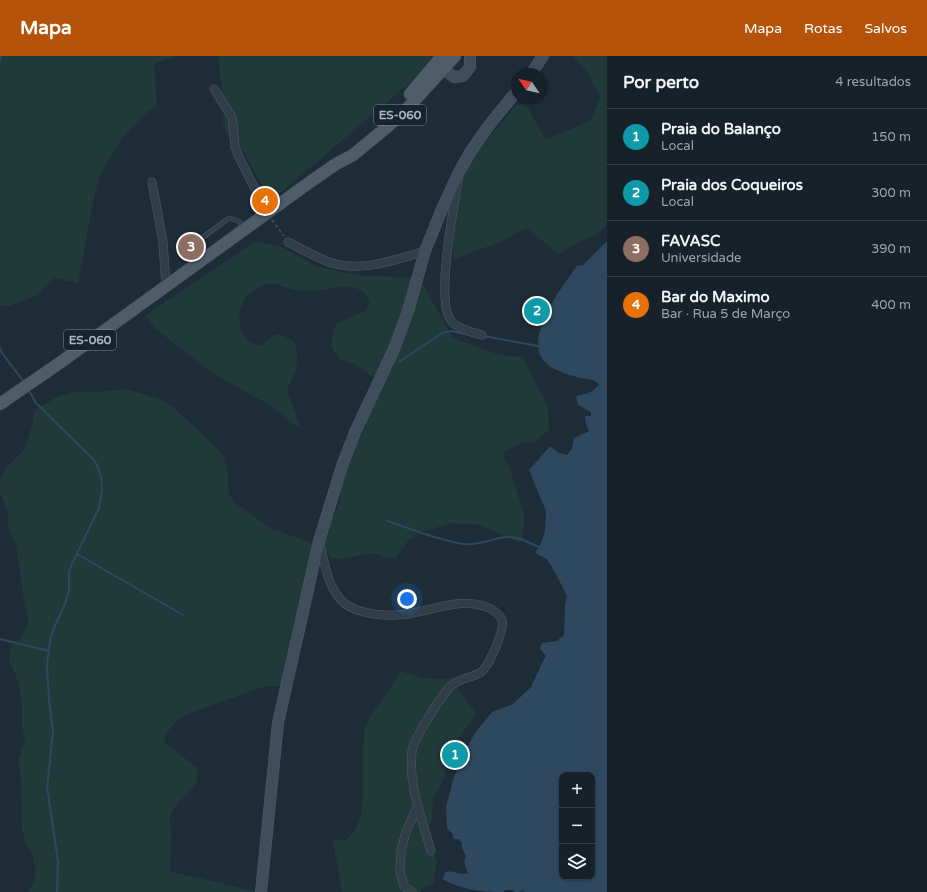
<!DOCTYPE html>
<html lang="pt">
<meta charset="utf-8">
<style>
:root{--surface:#16212a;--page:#1f2932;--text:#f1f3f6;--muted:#9ea3a8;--line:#353e47;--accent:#b45309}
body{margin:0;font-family:"Varela Round",sans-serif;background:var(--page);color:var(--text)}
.controls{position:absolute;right:12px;bottom:12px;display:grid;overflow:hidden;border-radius:8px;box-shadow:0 1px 3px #0004}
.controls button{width:36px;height:36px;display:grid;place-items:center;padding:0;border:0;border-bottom:1px solid var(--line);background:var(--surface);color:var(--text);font:20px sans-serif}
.compass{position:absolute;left:511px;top:12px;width:36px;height:36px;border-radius:50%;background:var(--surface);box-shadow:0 1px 3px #0004;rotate:304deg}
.you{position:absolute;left:407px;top:543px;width:14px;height:14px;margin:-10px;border:3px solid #fff;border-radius:50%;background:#1a73e8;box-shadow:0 0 0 6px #1a73e833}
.badge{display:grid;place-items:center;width:26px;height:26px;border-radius:50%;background:var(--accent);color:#fff;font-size:13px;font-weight:700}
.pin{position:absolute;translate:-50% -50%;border:2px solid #fff;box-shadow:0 1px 4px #0006}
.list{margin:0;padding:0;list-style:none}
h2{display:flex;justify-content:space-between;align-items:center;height:52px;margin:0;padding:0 16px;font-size:17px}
h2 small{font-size:13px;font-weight:400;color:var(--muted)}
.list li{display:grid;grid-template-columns:26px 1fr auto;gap:12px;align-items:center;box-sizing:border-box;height:56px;padding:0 16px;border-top:1px solid var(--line)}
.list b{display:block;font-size:15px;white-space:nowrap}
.list p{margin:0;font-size:13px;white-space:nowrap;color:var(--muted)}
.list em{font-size:13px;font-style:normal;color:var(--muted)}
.icon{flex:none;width:22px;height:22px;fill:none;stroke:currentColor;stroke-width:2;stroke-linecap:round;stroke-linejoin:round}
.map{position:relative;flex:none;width:607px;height:836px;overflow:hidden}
header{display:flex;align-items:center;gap:24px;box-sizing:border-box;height:56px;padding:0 20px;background:var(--accent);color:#fff}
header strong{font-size:19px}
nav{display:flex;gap:22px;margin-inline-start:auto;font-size:14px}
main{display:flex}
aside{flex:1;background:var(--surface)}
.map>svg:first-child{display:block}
.green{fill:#203939}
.water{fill:#2e485f;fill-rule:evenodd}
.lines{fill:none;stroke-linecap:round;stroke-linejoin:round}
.stream{stroke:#2e485f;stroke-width:2}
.lane-casing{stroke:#4f5b67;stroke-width:5}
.street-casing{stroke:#4f5b67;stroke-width:9}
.secondary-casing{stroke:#4f5b67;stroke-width:12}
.primary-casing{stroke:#3b4752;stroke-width:13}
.path{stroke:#3d5656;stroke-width:1.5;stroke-dasharray:3 3;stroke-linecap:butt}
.lane{stroke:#323e48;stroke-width:4}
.street{stroke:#323e48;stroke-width:8}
.secondary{stroke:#3f4d5c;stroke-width:11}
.primary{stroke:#4f5d69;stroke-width:12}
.labels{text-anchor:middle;stroke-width:3;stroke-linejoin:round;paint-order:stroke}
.shield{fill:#17232d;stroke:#7f8b98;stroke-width:1}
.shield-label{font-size:12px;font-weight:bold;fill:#abb8c6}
</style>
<header>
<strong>Mapa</strong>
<nav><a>Mapa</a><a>Rotas</a><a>Salvos</a></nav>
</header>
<main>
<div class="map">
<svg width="607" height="836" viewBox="0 0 607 836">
<rect width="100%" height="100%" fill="#1e2c38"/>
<path class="green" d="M0,0h177l-23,8 3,41 -9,6 -24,25 -24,38 -8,33 -14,76 -23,-5 -19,18 -26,10h-10z
M218,0h215l-21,25 -140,119 -20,-32 -12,-23 -12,-9 -5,-12 1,-14z
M572,0h35v168l-10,11 -16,6 -22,13 -33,-26 -26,14 -46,17 -1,-19 8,-68 54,-66 7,-2 7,5 16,30 15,-5 31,-14 9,-23 -14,-27z
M256,185l26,6 34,19 41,9 58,3 9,8 29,52 44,16 23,3 4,3 24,46 1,24 -15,12 -11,1 -18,8 -1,7 4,6 5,15 12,39 -5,25 -40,-18 -29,-2 -29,9 -14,9 -13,18c-10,0 -14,-5 -22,-5 -15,-1 -28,8 -42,4l-7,-10 -1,-8 1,-7 14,-25 3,-19 7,-21 30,-76 7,-10 -15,-7 -15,-11 -14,-4 -8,-10 -2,-7 5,-19 30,-14 4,-9c-2,-3 -4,-7 -7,-9 -14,-11 -38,0 -54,-1 -7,0 -15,-1 -21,-3 -5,-1 -10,-4 -15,-4 -14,0 -26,8 -31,21 -3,8 -4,18 0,26 4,8 10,14 18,15 17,-11 14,-18 34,-4 7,19 2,30 -7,47l13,38 -7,-3 -22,-18 -59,-33 -56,-44 -11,-13z
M126,333l34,10 13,8 42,39 8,9 5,18v19l6,10 39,28h4l44,17 -29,139h-26l-76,27c-14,6 -19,12 -26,26l2,5 33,25 -3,14 -7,10 -10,9 -7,10 -3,9 2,9 -1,41 87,21h-229l5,-7 3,-14 -4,-18 -7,-11 -3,-15 -1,-51 -3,-15 7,-21 -3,-14v-24l-6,-26 -7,-16 2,-15 10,-7 8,-17 -4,-14 -9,-62 -8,-19v-12l-8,-22v-11l6,-13 19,-19 7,-23 3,-16 20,-12 18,-6h25z
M400,615l23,7 30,1 14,23 10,12 -27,35 -4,12 -1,16 -12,21 -1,22 -5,11 6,22 4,8 -3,16 1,7 -11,3 -4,5h-78l-9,-52h13l9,-9 6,-14 2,-24v-47l2,-19 6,-12 23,-32z"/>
<path class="water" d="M607,185v651h-82l-3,-2 -2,2h-5l-2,-2h-8l-1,2c-24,0 -41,-2 -62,-13l4,-7c9,-2 13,4 22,1l-4,-11 2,-6 -4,-8v-6l-4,-3h-4l-2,-6 -5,-5 -1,-21 7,-27 12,-30 12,-20 15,-18 21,-8 18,-17 11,-24 4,-7 -6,-8 2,-5 15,-2 7,-6 1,-30 2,-9 -10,-20 -10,-17 -12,-6 6,-10 4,-11 1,-21 -17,-41 21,-24 9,7 8,2 5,-7 2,-10 15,-7 -3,-7 -1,-8h6v-4l-13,-7 -2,-9c9,-2 17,-3 23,-12 -10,-7 -14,-4 -25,-8 -7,-1 -14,-5 -20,-7 -4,-2 -7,-5 -10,-8 -21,-23 19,-76 33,-95l6,-1zM562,719h30v102h-30z"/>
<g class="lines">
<path class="stream" d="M0,6l1,-6
M484,280l54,10
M0,292l2,5 22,29
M400,305l42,-28 9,-2 14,3
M28,333l8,14 59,58 6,15 1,14 -3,18 -28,58 -2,6v19l-5,15 -11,24 -3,11 -3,25 2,33 4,34 -6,54 11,74 -1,31
M388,465c26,9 50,19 76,23 15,2 29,-6 43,-7 11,-1 22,6 32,10
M77,498l106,61
M0,583l49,12"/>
<defs>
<path id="lane" d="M187,193l42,-31 9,3 6,6"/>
<path id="street" d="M214,33l18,28 3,29 3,9 29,58
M458,123c-4,28 -22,119 -8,140 6,10 22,13 32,16
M152,126l11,60 3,44
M288,186c13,7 27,15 41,20 32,11 66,-2 96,-11
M319,486c5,18 8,42 21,57 12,14 39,17 56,16 31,-1 66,-21 95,-6 5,3 9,6 11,11 3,10 -13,46 -21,52 -9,6 -22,6 -30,14 -10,10 -37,52 -39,65 -4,35 10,67 19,100
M412,836l-8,-6 -4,-15 1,-20 5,-19 11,-25"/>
<path id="secondary" d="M443,13l11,8 9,-1 7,-9v-11
M531,18l12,-18
M261,836l17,-169 41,-182 23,-75 14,-36 38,-81 14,-38 17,-60 17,-42 17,-37 12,-21 19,-27 27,-33"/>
<path id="primary" d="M410,38l32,-38
M0,348l61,-42 249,-180 26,-18 17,-9 34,-28 17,-15 51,-56"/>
</defs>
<use href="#lane" class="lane-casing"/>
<use href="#street" class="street-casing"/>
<use href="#secondary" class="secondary-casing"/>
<use href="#primary" class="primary-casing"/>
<path class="path" d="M272,164l12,16"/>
<use href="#lane" class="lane"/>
<use href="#street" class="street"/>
<use href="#secondary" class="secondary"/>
<use href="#primary" class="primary"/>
</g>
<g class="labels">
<g class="shield">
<rect x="374" y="49" width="52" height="20" rx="3"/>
<rect x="64" y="274" width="52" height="20" rx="3"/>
</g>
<g class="shield-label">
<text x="400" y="63">ES-060</text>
<text x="90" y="288">ES-060</text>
</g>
</g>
</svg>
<div class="controls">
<button>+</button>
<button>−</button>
<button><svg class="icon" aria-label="layers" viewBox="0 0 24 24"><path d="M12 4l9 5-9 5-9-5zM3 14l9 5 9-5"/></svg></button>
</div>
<svg class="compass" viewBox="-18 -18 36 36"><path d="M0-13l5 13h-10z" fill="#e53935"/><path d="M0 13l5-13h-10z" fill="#9ea3a8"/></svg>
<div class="you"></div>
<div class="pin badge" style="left:455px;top:699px;background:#0f9aa8">1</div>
<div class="pin badge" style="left:537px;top:255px;background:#0f9aa8">2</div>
<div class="pin badge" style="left:191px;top:191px;background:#8d6e63">3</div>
<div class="pin badge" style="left:265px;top:145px;background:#e8710a">4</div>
</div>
<aside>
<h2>Por perto<small>4 resultados</small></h2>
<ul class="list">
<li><span class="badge" style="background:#0f9aa8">1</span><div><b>Praia do Balanço</b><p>Local</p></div><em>150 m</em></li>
<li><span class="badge" style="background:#0f9aa8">2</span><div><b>Praia dos Coqueiros</b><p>Local</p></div><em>300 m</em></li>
<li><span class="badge" style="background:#8d6e63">3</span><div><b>FAVASC</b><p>Universidade</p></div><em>390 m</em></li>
<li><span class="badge" style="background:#e8710a">4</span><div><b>Bar do Maximo</b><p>Bar · Rua 5 de Março</p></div><em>400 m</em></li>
</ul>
</aside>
</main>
